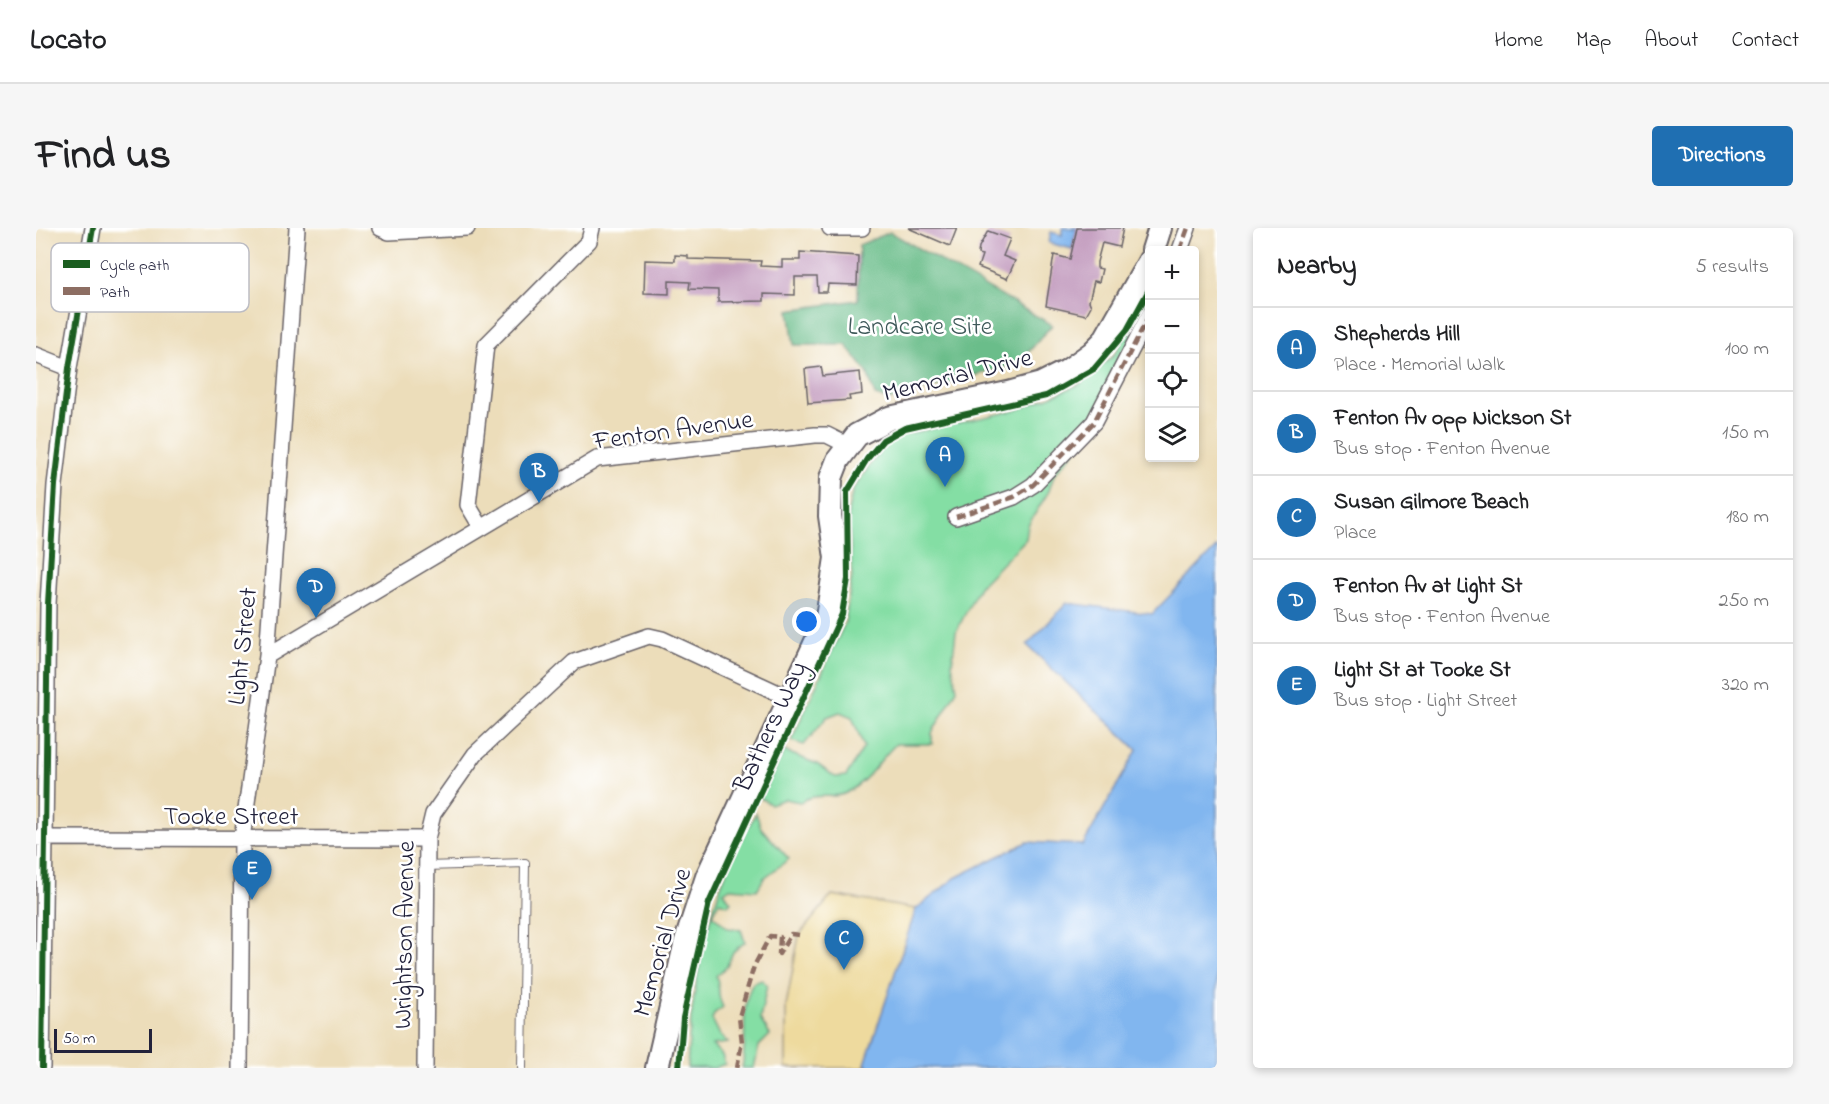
<!DOCTYPE html>
<meta charset="utf-8">
<style>
:root{--surface:#fff;--page:#f6f6f6;--text:#202124;--muted:#757577;--line:#e0e0e0;--accent:#1f6fb2}
body{margin:0;font-family:"Indie Flower",sans-serif;background:var(--page);color:var(--text)}
.controls{position:absolute;right:18px;top:18px;display:grid;overflow:hidden;border-radius:6px;box-shadow:0 3px 9px #0003}
.controls button{width:54px;height:54px;display:grid;place-items:center;padding:0;border:0;border-bottom:2px solid var(--line);background:var(--surface);color:var(--text);font:30px sans-serif}
.scale{position:absolute;left:18px;bottom:15px;width:98px;box-sizing:border-box;padding-left:6px;border:3px solid #22223b;border-top:0;font-size:16px;line-height:21px;white-space:nowrap;color:#22223b;-webkit-text-stroke:4px #fff;paint-order:stroke}
.you{position:absolute;left:771px;top:394px;width:21px;height:21px;margin:-15px;border:4px solid #fff;border-radius:50%;background:#1a73e8;box-shadow:0 0 0 9px #1a73e833}
.badge{display:grid;place-items:center;width:39px;height:39px;border-radius:50%;background:var(--accent);color:#fff;font-size:20px;font-weight:700}
.pin{position:absolute;translate:-50% -50px;filter:drop-shadow(0 2px 3px #0008)}
.pin::after{content:'';position:absolute;top:32px;width:21px;height:18px;background:inherit;clip-path:polygon(0 0,100% 0,50% 100%)}
.list{margin:0;padding:0;list-style:none}
h2{display:flex;justify-content:space-between;align-items:center;height:78px;margin:0;padding:0 24px;font-size:26px}
h2 small{font-size:20px;font-weight:400;color:var(--muted)}
.list li{display:grid;grid-template-columns:39px 1fr auto;gap:18px;align-items:center;box-sizing:border-box;height:84px;padding:0 24px;border-top:2px solid var(--line)}
.list b{display:block;font-size:22px;white-space:nowrap}
.list p{margin:0;font-size:20px;white-space:nowrap;color:var(--muted)}
.list em{font-size:20px;font-style:normal;color:var(--muted)}
.icon{flex:none;width:33px;height:33px;fill:none;stroke:currentColor;stroke-width:2;stroke-linecap:round;stroke-linejoin:round}
.map{position:relative;flex:none;width:1181px;height:840px;overflow:hidden;border-radius:6px}
header{display:flex;align-items:center;gap:36px;box-sizing:border-box;height:84px;padding:0 30px;background:var(--surface);border-bottom:2px solid var(--line)}
header strong{font-size:28px}
nav{display:flex;gap:33px;margin-inline-start:auto;font-size:21px}
.intro{display:flex;align-items:center;justify-content:space-between;box-sizing:border-box;height:144px;padding:0 36px}
h1{margin:0;font-size:42px}
.button{padding:15px 27px;border-radius:6px;background:var(--accent);color:#fff;font-size:21px;font-weight:700}
main{display:flex;gap:36px;padding:0 36px}
aside{flex:1;background:var(--surface);border-radius:6px;box-shadow:0 3px 9px #0003}
.map>svg:first-child{display:block}
.green{fill:#84dea4;stroke:#538070;stroke-width:1.5}
.forest{fill:#6bbd8a;stroke:#467062;stroke-width:1.5}
.sand{fill:#eeda9e;stroke:#887e6c;stroke-width:1.5}
.water{fill:#81b6ef;stroke:#526c95;stroke-width:1.5}
.building{fill:#c49ec0}
.lines{fill:none;stroke-linecap:round;stroke-linejoin:round}
.lane-casing{stroke:#696367;stroke-width:10}
.street-casing{stroke:#696367;stroke-width:18}
.secondary-casing{stroke:#696367;stroke-width:26}
.lane{stroke:#fff;stroke-width:8}
.street{stroke:#fff;stroke-width:15}
.secondary{stroke:#fff;stroke-width:22}
.quiet{stroke:#8d6e63;stroke-width:4.5;stroke-dasharray:9 4.5;stroke-linecap:butt}
.cycleway-casing{stroke:#fff;stroke-width:10}
.cycleway{stroke:#1b5e20;stroke-width:6}
.labels{text-anchor:middle;stroke-width:5;stroke-linejoin:round;paint-order:stroke}
.park-label{font-size:26px;fill:#3f5a5a;stroke:#fff}
.street-label{font-size:26px;fill:#22223b;stroke:#fff}
.key{fill:#fff;stroke:#bdbdc4;stroke-width:1.5}
.key-label{font-size:16px;fill:#22223b}
</style>
<header>
<strong>Locato</strong>
<nav><a>Home</a><a>Map</a><a>About</a><a>Contact</a></nav>
</header>
<div class="intro"><h1>Find us</h1><a class="button">Directions</a></div>
<main>
<div class="map">
<svg width="1181" height="840" viewBox="0 0 1181 840">
<rect width="100%" height="100%" fill="#fff"/>
<filter id="ink" filterUnits="userSpaceOnUse"><feTurbulence type="fractalNoise" baseFrequency=".0167" numOctaves="2"/><feDisplacementMap in="SourceGraphic" scale="12" xChannelSelector="R" yChannelSelector="G"/><feConvolveMatrix kernelMatrix="1 2 1 2 8 2 1 2 1" color-interpolation-filters="sRGB"/></filter>
<filter id="wash" filterUnits="userSpaceOnUse"><feTurbulence type="fractalNoise" baseFrequency=".008" numOctaves="4" result="noise"/><feDisplacementMap in="SourceGraphic" scale="24" xChannelSelector="R" yChannelSelector="G"/><feGaussianBlur stdDeviation="1.35" result="paint"/><feColorMatrix in="noise" values="0 0 0 0 0 0 0 0 0 0 0 0 0 0 0 0 0 1.4 0 .05"/><feComposite in="paint" operator="in"/></filter>
<g filter="url(#wash)">
<rect width="100%" height="100%" fill="#ecddba"/>
<path class="green" d="M1113,69v41l-34,32 4,13 -9,26 -56,66 -5,16 -21,34 -2,14 -47,48 -23,45 -4,32 5,25 -25,44v11h-36c-20,19 -25,35 -50,49 -14,7 -32,-1 -46,9l-15,-3 -15,5 -10,-6 24,-47 33,13 18,13 11,-1 18,-29 -12,-30 -12,-5 -13,5 -23,28 -13,-4 54,-119 7,-46 -4,-65 5,-22 29,-41 20,-13 115,-25 63,-26 33,-28z
M720,585l5,15 28,31 -25,19 -7,12 -27,-2 -6,4 7,10 -3,3 -9,-3 -6,13 15,13 13,2 4,12 -12,10 -6,14 -11,10c5,12 0,18 7,31l-8,6 -3,6 8,16 8,8 -16,2 10,10 3,9 -11,4h-27c5,-89 22,-178 69,-255z
M726,752l5,5 -7,34 10,16 -11,11 -5,22h-12c7,-29 -4,-58 11,-85z"/>
<path class="forest" d="M854,4l162,93 -33,38 -131,37 -13,-4 -8,-24 -21,-27h-52l-5,-35 69,-10 1,-55z"/>
<path class="sand" d="M796,667l84,14 -52,159h-78v-62l13,-71z"/>
<path class="water" d="M1026,0h15l-5,21 -23,-6 2,-11 11,3z
M1181,319v521h-347l-5,-4 51,-155 39,-31 72,-36 56,3 54,-95 -110,-105 40,-42 85,11z"/>
<g id="blocks">
<path class="building" d="M872,0h49l-7,18z
M1041,0h46l-4,19 -17,-4 -5,19v6l5,1 -3,13 -5,-1 -5,20 2,5 -5,9 -40,-9 8,-51 16,4z
M952,3l22,8 -7,17 12,5 -8,18 -29,-12 4,-12 -4,-1 1,-7z
M764,24l58,4 -1,29 -29,-1 -1,8h-9l-1,-15h-22v18l-31,-1v7l-46,1v-12l-29,-1 1,-7 -21,-1v13l-25,-1 1,-33 30,1v-6l13,1v3l73,2 -1,5 22,1v-7h18z
M785,139l2,9 37,-4 2,22 -13,2 1,4 -42,3 -3,-34z"/>
</g>
</g>
<g filter="url(#ink)">
<use href="#blocks" fill-opacity="0" stroke="#696367" stroke-width="1.5"/>
<g class="lines">
<defs>
<path id="lane" d="M390,638l99,-3 -3,205"/>
<path id="street" d="M344,0l9,4 78,-4
M794,0h32
M1144,22l8,-22
M0,127l33,13
M920,289l58,-20 19,-12 61,-63 56,-108
M445,299l-13,-22 18,-160 103,-104 3,-13
M231,428l330,-197 218,-24h12l20,10
M0,610l391,1
M6,840l6,-464 7,-119 14,-117 24,-140
M204,840l2,-229 25,-183 30,-428
M389,840l2,-229 6,-25 42,-60 99,-92 75,-26 13,3 129,60"/>
<path id="secondary" d="M1117,22l7,-22
M621,840l29,-127 21,-64 120,-259 9,-60 -6,-42 1,-38 7,-18 19,-25 32,-17 119,-25 33,-9 26,-13 25,-18 12,-12 46,-81"/>
</defs>
<use href="#lane" class="lane-casing"/>
<use href="#street" class="street-casing"/>
<use href="#secondary" class="secondary-casing"/>
<use href="#lane" class="lane"/>
<use href="#street" class="street"/>
<use href="#secondary" class="secondary"/>
<path class="quiet" d="M1144,22l8,-22
M920,289l58,-20 19,-12 61,-63 56,-108
M701,840l5,-26 -3,-25 15,-51 16,-30 10,1 -1,17 12,-20 8,1"/>
<defs>
<path id="cycleway" d="M6,840l6,-464 7,-119 14,-117 24,-140
M643,840l4,-50 26,-115 133,-289 6,-35 -1,-87 20,-33 16,-19 22,-12 141,-32 48,-27 33,-39 23,-42"/>
</defs>
<use href="#cycleway" class="cycleway-casing"/>
<use href="#cycleway" class="cycleway"/>
</g>
</g>
<g class="labels">
<g class="park-label">
<text x="884" y="106">Landcare Site</text>
</g>
<g class="street-label">
<text transform="translate(921 146) rotate(-14)" y="9">Memorial Drive</text>
<text transform="translate(637 201) rotate(-8)" y="9">Fenton Avenue</text>
<text transform="translate(205 418) rotate(-84)" y="9">Light Street</text>
<text transform="translate(733 498) rotate(-65)" y="9">Bathers Way</text>
<text x="195" y="596">Tooke Street</text>
<text transform="translate(367 707) rotate(-89)" y="9">Wrightson Avenue</text>
<text transform="translate(625 714) rotate(-74)" y="9">Memorial Drive</text>
</g>
</g>
<rect x="15" y="15" width="198" height="69" rx="9" class="key"/>
<rect x="27" y="32" width="27" height="8" fill="#1b5e20"/>
<rect x="27" y="59" width="27" height="8" fill="#8d6e63"/>
<g class="key-label">
<text x="64" y="42">Cycle path</text>
<text x="64" y="69">Path</text>
</g>
</svg>
<div class="controls">
<button>+</button>
<button>−</button>
<button><svg class="icon" aria-label="locate" viewBox="0 0 24 24"><circle cx="12" cy="12" r="6"/><path d="M12 2v4M12 18v4M2 12h4M18 12h4"/></svg></button>
<button><svg class="icon" aria-label="layers" viewBox="0 0 24 24"><path d="M12 4l9 5-9 5-9-5zM3 14l9 5 9-5"/></svg></button>
</div>
<div class="scale">50 m</div>
<div class="you"></div>
<div class="pin badge" style="left:909px;top:259px">A</div>
<div class="pin badge" style="left:503px;top:275px">B</div>
<div class="pin badge" style="left:808px;top:742px">C</div>
<div class="pin badge" style="left:280px;top:390px">D</div>
<div class="pin badge" style="left:216px;top:672px">E</div>
</div>
<aside>
<h2>Nearby<small>5 results</small></h2>
<ul class="list">
<li><span class="badge">A</span><div><b>Shepherds Hill</b><p>Place · Memorial Walk</p></div><em>100 m</em></li>
<li><span class="badge">B</span><div><b>Fenton Av opp Nickson St</b><p>Bus stop · Fenton Avenue</p></div><em>150 m</em></li>
<li><span class="badge">C</span><div><b>Susan Gilmore Beach</b><p>Place</p></div><em>180 m</em></li>
<li><span class="badge">D</span><div><b>Fenton Av at Light St</b><p>Bus stop · Fenton Avenue</p></div><em>250 m</em></li>
<li><span class="badge">E</span><div><b>Light St at Tooke St</b><p>Bus stop · Light Street</p></div><em>320 m</em></li>
</ul>
</aside>
</main>
